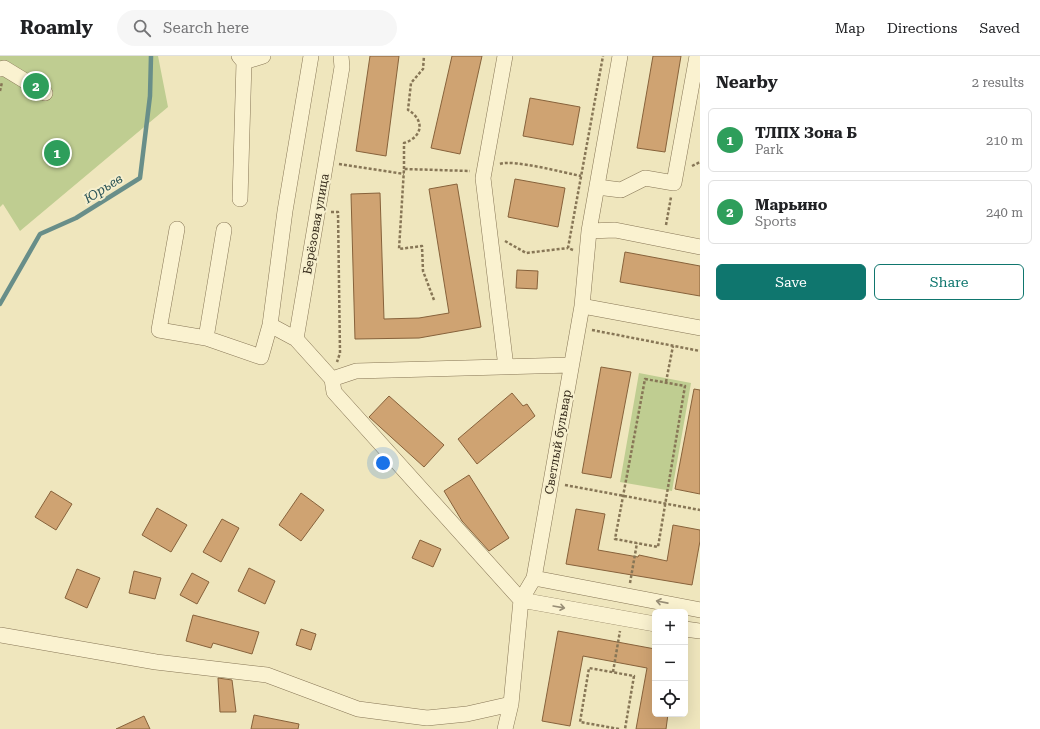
<!DOCTYPE html>
<meta charset="utf-8">
<style>
:root{--surface:#fff;--page:#f6f6f6;--text:#202124;--muted:#757577;--line:#e0e0e0;--accent:#0f766e}
body{margin:0;font-family:"Roboto Serif",serif;background:var(--page);color:var(--text)}
.controls{position:absolute;right:12px;bottom:12px;display:grid;overflow:hidden;border-radius:6px;box-shadow:0 4px 16px #0002}
.controls button{width:36px;height:36px;display:grid;place-items:center;padding:0;border:0;border-bottom:1px solid var(--line);background:var(--surface);color:var(--text);font:20px sans-serif}
.you{position:absolute;left:383px;top:407px;width:14px;height:14px;margin:-10px;border:3px solid #fff;border-radius:50%;background:#1a73e8;box-shadow:0 0 0 6px #1a73e833}
.badge{display:grid;place-items:center;width:26px;height:26px;border-radius:50%;background:var(--accent);color:#fff;font-size:13px;font-weight:700}
.pin{position:absolute;translate:-50% -50%;border:2px solid #fff;box-shadow:0 1px 4px #0006}
.list{margin:0;padding:0;list-style:none}
h2{display:flex;justify-content:space-between;align-items:center;height:52px;margin:0;padding:0 16px;font-size:17px}
h2 small{font-size:13px;font-weight:400;color:var(--muted)}
.list li{display:grid;grid-template-columns:26px 1fr auto;gap:12px;align-items:center;box-sizing:border-box;height:64px;margin:0 8px 8px;padding:0 8px;border:1px solid var(--line);border-radius:6px}
.list b{display:block;font-size:15px;white-space:nowrap}
.list p{margin:0;font-size:13px;white-space:nowrap;color:var(--muted)}
.list em{font-size:13px;font-style:normal;color:var(--muted)}
.actions{display:flex;gap:8px;padding:12px 16px}
.actions a{flex:1;padding:9px 0;border:1px solid var(--accent);border-radius:6px;text-align:center;font-size:14px;color:var(--accent)}
.actions .main{background:var(--accent);color:#fff}
.icon{flex:none;width:22px;height:22px;fill:none;stroke:currentColor;stroke-width:2;stroke-linecap:round;stroke-linejoin:round}
.map{position:relative;flex:none;width:700px;height:673px;overflow:hidden}
header{display:flex;align-items:center;gap:24px;box-sizing:border-box;height:56px;padding:0 20px;background:var(--surface);border-bottom:1px solid var(--line)}
header strong{font-size:19px}
nav{display:flex;gap:22px;margin-inline-start:auto;font-size:14px}
.search{width:280px;height:36px;background:var(--page);display:flex;align-items:center;gap:10px;box-sizing:border-box;padding:0 14px;border-radius:22px;color:var(--muted);font-size:15px}
main{display:flex}
aside{flex:1;background:var(--surface)}
.map>svg:first-child{display:block}
.green{fill:#bfcd91}
.lines{fill:none;stroke-linecap:round;stroke-linejoin:round}
.stream{stroke:#688e89;stroke-width:4.5}
.building{fill:#cfa372;stroke:#87623b}
.minor-casing{stroke:#877656;stroke-width:16}
.path{stroke:#877656;stroke-width:2.5;stroke-dasharray:3 2;stroke-linecap:butt}
.minor{stroke:#faf2d0;stroke-width:15}
.oneway{stroke:#988e76}
.labels{text-anchor:middle;stroke-width:4;stroke-linejoin:round;paint-order:stroke}
.street-label{font-size:12px;fill:#362b1b;stroke:#f6efcd}
.water-label{font-size:13px;font-style:italic;fill:#2a5457;stroke:#f6efcd}
</style>
<header>
<strong>Roamly</strong>
<div class="search"><svg class="icon" aria-label="search" viewBox="0 0 24 24"><circle cx="10" cy="10" r="6"/><path d="M15 15l6 6"/></svg>Search here</div>
<nav><a>Map</a><a>Directions</a><a>Saved</a></nav>
</header>
<main>
<div class="map">
<svg width="700" height="673" viewBox="0 0 700 673">
<rect width="100%" height="100%" fill="#efe6bd"/>
<path class="green" d="M0,0h158l10,51 -148,124 -17,-27 -3,3z
M639,317l52,10 -19,108 -52,-9z"/>
<g class="lines">
<path class="stream" d="M0,248l40,-70 36,-16 64,-40 10,-82 1,-40"/>
</g>
<path class="building" d="M370,0h29l-13,100 -30,-5z
M452,0h30l-22,98 -29,-6z
M653,0h28l-16,96 -28,-4z
M530,42l50,9 -7,38 -50,-9z
M515,123l50,9 -7,39 -50,-10z
M457,128l24,143 -62,11 -64,1 -4,-145 29,-1 4,126 35,-1 30,-5 -20,-124z
M625,196l75,14v30l-80,-14z
M517,214l21,1 -1,18 -21,-1z
M601,311l30,5 -20,106 -29,-5z
M694,333l6,1v104l-25,-5z
M512,337l11,13 4,-2 8,12 -58,48 -19,-25z
M389,340l55,49 -20,22 -55,-50z
M469,419l40,63 -20,13 -27,-30 -18,-30z
M51,435l21,13 -16,26 -21,-13z
M301,437l23,17 -23,31 -22,-16z
M157,452l30,17 -16,27 -29,-17z
M576,453l29,5 -7,36 40,7 1,-2 28,6 6,-36 27,5v11l-8,44 -126,-21z
M222,463l17,9 -18,34 -18,-10z
M420,484l21,9 -8,18 -21,-9z
M249,512l26,13 -10,23 -27,-13z
M77,513l23,9 -13,30 -22,-10z
M134,515l27,7 -6,21 -26,-6z
M192,517l17,9 -12,22 -17,-9z
M193,559l66,17 -7,22 -39,-11 -2,5 -25,-7z
M301,573l15,5 -5,16 -15,-5z
M558,575l97,18v65h13l-2,15h-30l11,-61 -64,-12 -13,70 -28,-5z
M218,622l14,2 4,32h-16z
M254,659l45,9 -1,5h-47z
M144,660l6,13h-34z"/>
<g class="lines">
<defs>
<path id="minor" d="M239,0l5,6 -4,137
M505,0l-22,122 23,189
M244,6l19,-6
M0,13l4,-1 41,25
M597,131l24,3 24,-12 29,5 23,-127
M177,173l-18,101 47,8 55,19 9,-32
M589,175l26,-1 85,17
M582,250l118,22
M206,282l18,-108
M296,283l-26,-14 15,-114 26,-155
M332,323l2,13 187,208 134,24
M332,323l-36,-40 46,-272 -1,-11
M332,323l24,-8 215,-6
M534,522l166,32
M685,573l15,2
M0,579l156,27 111,13 91,34 69,9 40,-4 44,-10
M505,673l6,-25 10,-104 13,-22 48,-272 7,-75 31,-175"/>
</defs>
<use href="#minor" class="minor-casing"/>
<path class="path" d="M0,35l2,-9
M339,108l65,10
M500,108c13,-5 65,9 81,12
M692,110l8,-4
M404,113v-26c19,-6 21,-23 4,-33l3,-27 12,-14 1,-13
M331,156h7l2,141 -3,9
M666,169l5,-28
M505,185l21,12 42,-5
M573,194l-5,-2 35,-192
M434,244l-11,-29 -1,-25 -23,3 5,-80 66,2
M592,274l108,21
M645,323l40,7 -27,161 -43,-8z
M666,326l7,-36
M565,429l135,25
M630,527l7,-40
M613,616l7,-41
M619,673l-39,-7 9,-54 45,8 -9,53"/>
<use href="#minor" class="minor"/>
</g>
<defs><path id="oneway-shaft" d="M-6 0H5M1.5-3L5.5 0L1.5 3" fill="none" stroke-width="1.6" stroke-linecap="round" stroke-linejoin="round"/></defs>
<g class="oneway">
<use href="#oneway-shaft" transform="translate(662 546) rotate(-169)"/>
<use href="#oneway-shaft" transform="translate(559 551) rotate(10)"/>
</g>
<g class="labels">
<g class="street-label">
<text transform="translate(316 168) rotate(-80)" y="4">Берёзовая улица</text>
<text transform="translate(558 386) rotate(-80)" y="4">Светлый бульвар</text>
</g>
<g class="water-label">
<text transform="translate(103 132) rotate(-32)" y="5">Юрьев</text>
</g>
</g>
</svg>
<div class="controls">
<button>+</button>
<button>−</button>
<button><svg class="icon" aria-label="locate" viewBox="0 0 24 24"><circle cx="12" cy="12" r="6"/><path d="M12 2v4M12 18v4M2 12h4M18 12h4"/></svg></button>
</div>
<div class="you"></div>
<div class="pin badge" style="left:57px;top:97px;background:#2e9e5b">1</div>
<div class="pin badge" style="left:36px;top:30px;background:#2e9e5b">2</div>
</div>
<aside>
<h2>Nearby<small>2 results</small></h2>
<ul class="list">
<li><span class="badge" style="background:#2e9e5b">1</span><div><b>ТЛПХ Зона Б</b><p>Park</p></div><em>210 m</em></li>
<li><span class="badge" style="background:#2e9e5b">2</span><div><b>Марьино</b><p>Sports</p></div><em>240 m</em></li>
</ul>
<div class="actions"><a class="main">Save</a><a>Share</a></div>
</aside>
</main>
